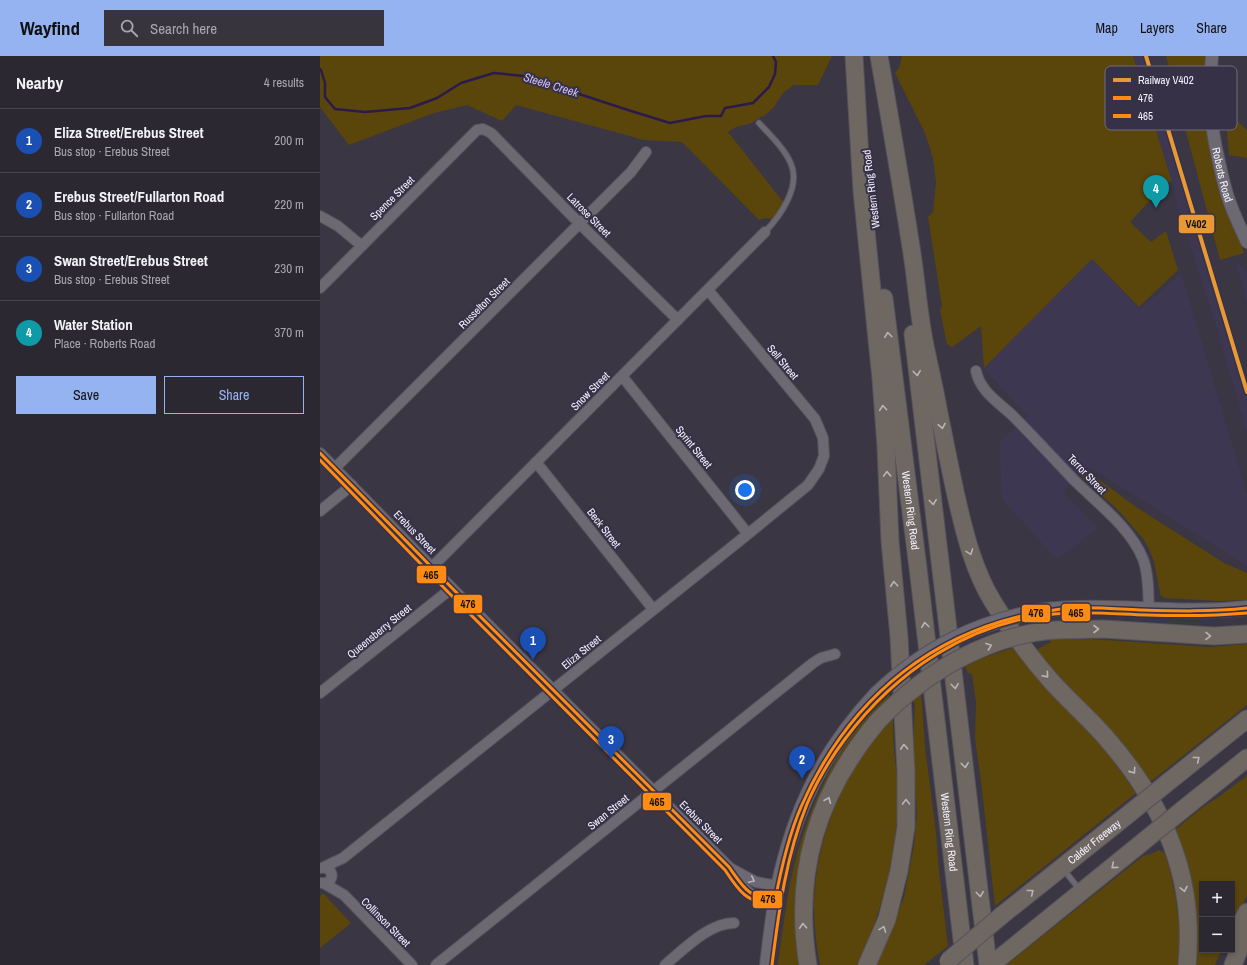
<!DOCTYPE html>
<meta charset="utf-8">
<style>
:root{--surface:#2c2832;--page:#38343e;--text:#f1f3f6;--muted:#a6a6ac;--line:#48444d;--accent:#95b2f1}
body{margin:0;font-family:"Archivo Narrow",sans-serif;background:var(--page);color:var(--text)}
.controls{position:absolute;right:12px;bottom:12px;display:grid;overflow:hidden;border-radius:0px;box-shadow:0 2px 6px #0003}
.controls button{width:36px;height:36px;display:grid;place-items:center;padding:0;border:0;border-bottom:1px solid var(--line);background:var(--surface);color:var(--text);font:20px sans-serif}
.you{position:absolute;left:425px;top:434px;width:14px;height:14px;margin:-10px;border:3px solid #fff;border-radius:50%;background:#1a73e8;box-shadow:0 0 0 6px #1a73e833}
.badge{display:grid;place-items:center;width:26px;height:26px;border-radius:50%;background:var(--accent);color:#fff;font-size:13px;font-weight:700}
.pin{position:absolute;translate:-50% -33px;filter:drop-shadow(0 1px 2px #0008)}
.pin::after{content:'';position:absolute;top:21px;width:14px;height:12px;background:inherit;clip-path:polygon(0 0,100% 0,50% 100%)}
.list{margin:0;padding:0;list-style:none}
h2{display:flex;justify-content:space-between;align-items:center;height:52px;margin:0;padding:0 16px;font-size:17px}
h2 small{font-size:13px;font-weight:400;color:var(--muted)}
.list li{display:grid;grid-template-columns:26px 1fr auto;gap:12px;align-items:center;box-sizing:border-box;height:64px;padding:0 16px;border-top:1px solid var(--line)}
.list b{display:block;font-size:15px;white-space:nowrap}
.list p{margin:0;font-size:13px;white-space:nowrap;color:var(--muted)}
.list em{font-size:13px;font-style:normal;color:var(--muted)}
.actions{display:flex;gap:8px;padding:12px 16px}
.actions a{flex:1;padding:9px 0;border:1px solid var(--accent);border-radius:0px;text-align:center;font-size:14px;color:var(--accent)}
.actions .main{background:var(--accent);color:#111}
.icon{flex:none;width:22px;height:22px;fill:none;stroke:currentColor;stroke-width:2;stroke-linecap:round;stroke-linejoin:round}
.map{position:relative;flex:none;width:927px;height:909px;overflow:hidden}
header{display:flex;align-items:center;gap:24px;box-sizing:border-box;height:56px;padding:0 20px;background:var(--accent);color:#111}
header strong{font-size:19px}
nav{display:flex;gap:22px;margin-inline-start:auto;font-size:14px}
.search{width:280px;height:36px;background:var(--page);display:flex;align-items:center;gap:10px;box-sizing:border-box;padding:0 14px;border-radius:0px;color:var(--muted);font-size:15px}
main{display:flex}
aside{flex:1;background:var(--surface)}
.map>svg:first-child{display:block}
.built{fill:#3e3751}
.green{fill:#5a460b}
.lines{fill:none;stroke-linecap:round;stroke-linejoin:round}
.stream{stroke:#2c1a4c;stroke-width:2.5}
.service-casing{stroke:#55525c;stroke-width:7}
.minor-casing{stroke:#55525c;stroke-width:12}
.tertiary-casing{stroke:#55525c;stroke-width:14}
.secondary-casing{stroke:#55525c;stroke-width:16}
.motorway-casing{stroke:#55525c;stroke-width:19}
.service{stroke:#6c6973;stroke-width:5}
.minor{stroke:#6c6973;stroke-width:10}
.tertiary{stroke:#6c6973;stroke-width:12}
.secondary{stroke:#6c6973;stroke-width:14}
.motorway{stroke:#6f6862;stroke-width:17}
.secondary-bridge-casing{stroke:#55525c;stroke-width:16;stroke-linecap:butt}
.motorway-bridge-casing{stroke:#55525c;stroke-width:19;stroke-linecap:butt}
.secondary-bridge{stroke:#6c6973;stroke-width:14}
.motorway-bridge{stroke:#6f6862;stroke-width:17}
.bus-1-casing{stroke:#373148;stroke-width:6}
.bus-2-casing{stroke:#373148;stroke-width:6}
.bus-1{stroke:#ff8b13;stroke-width:3}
.bus-2{stroke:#ff8b13;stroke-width:3}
.rail-1-casing{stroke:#373148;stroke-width:7}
.rail-1{stroke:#e99933;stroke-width:4}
.oneway{stroke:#b9b4b8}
.oneway2{stroke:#b7b4bf}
.labels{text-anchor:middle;stroke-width:4;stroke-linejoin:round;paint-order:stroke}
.street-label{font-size:11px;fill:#f5f2fe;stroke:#373148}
.water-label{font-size:12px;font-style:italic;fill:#cec0f5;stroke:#373148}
.key{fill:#373148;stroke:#706b7f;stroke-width:1}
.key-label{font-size:11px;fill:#f5f2fe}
.line-badge{stroke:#373148;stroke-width:1.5}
.pale-badge-label{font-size:11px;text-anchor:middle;font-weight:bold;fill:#111}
</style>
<header>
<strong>Wayfind</strong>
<div class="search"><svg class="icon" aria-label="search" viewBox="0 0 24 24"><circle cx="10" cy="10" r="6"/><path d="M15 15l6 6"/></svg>Search here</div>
<nav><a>Map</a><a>Layers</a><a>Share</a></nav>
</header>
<main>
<aside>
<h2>Nearby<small>4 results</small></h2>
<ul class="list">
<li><span class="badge" style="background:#1a4fb4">1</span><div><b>Eliza Street/Erebus Street</b><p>Bus stop · Erebus Street</p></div><em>200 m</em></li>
<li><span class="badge" style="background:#1a4fb4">2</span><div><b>Erebus Street/Fullarton Road</b><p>Bus stop · Fullarton Road</p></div><em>220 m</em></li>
<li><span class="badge" style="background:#1a4fb4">3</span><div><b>Swan Street/Erebus Street</b><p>Bus stop · Erebus Street</p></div><em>230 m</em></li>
<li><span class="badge" style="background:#0f9aa8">4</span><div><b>Water Station</b><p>Place · Roberts Road</p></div><em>370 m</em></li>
</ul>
<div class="actions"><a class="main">Save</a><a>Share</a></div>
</aside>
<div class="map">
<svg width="927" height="909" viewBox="0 0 927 909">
<rect width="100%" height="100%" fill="#3a3643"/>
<path class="built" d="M813,0h16l57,185 41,137v55l-31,-107 -37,-115 -7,-29z
M772,203l48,50 41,-36 66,221v72l-158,-99 -26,25 35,36 -34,27 -9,3 -53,-59 -3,-56 28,-27 -43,-48z
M915,203l12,13v30z"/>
<path class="green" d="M0,0h512l-14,29h-24l-11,8 -9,14 -11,10 -1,-1 -10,7 -16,4 -8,5 56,71 -11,16 -8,-1 -6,2 -77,-78 -38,-2 -128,-35 -14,16 -35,-16 -33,8 -85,32 -29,-38z
M582,0h231l39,126 -21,-1 5,13 -26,28 21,20 15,-11 12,39 -39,37 -47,-48 -108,109 -3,-42 -29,21 -5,-3 -7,-34 2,-4 -14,-89 5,-5 3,-30 -3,-24 -8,-25 -30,-60 4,-5z
M846,0h41l-3,46 17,77 23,74 -24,7z
M905,54l22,20v28l-18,-3z
M765,416l13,7 38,28 88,56 23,10v27l-30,1 -52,-3 -4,-2 -1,-3 -6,-31 -5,-13 -5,-9 -25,-29 -38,-35 1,-3z
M754,582l136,9 37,-3v61l-98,78 -40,-52 -73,-81 15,-8 -1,-2z
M692,592l97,107 27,38 -141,113 -14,-125 -6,-42 1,-36 -4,-29 -4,-1 -1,-3 -2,-3 15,-8z
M568,637l3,5 -68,98 -19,169h-26c6,-45 11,-91 26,-134 17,-51 45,-101 84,-138z
M601,638l4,53 11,86 3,38 9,75 -24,19h-48l7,-14 21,-54 10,-52 3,-30 -4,-65 2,-46 -2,-4z
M573,663c0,13 0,27 2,40 1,11 3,22 3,33 0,60 -15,119 -41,173h-37c-4,-20 -6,-40 -6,-60 1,-56 21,-111 53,-156 7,-11 17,-20 26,-30z
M927,720v119l-15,34v-45h-30v66h20l-7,15h-19v-30l-24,-103 31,-25 14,-9z
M839,794l5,3 2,3c11,38 15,70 14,109h-174l137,-109 8,-2z
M3,837l28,30 -31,25v-52z"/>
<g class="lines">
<path class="stream" d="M0,13l1,1 4,13v14l10,12 30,3 45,-4 27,-10 24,-15 33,-10 30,3 104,34 42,13 36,-7h15l4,-8 28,-5 16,-16 6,-13 1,-12 -3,-6"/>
<defs>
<path id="service" d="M439,67c11,12 26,26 32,41 10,23 -11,52 -26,68
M744,814l16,20"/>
<path id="minor" d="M0,160l18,10 24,20
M0,232l157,-158 6,-1 8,4 89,91 98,96
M656,315c4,20 22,31 36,44 21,21 41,43 61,64 23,23 58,49 70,80 6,16 5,34 6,51
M302,320l126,158
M0,397l132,135 277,279c7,10 15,25 28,30 5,2 12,3 18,4
M216,406l117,147
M15,412l296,-296 15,-20
M0,455l32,-26
M112,511l333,-335
M0,637l132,-105
M4,811l19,-9 405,-324 60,-49 11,-16 5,-13 -1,-18 -8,-19 -107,-129
M410,812l26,14 22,4
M0,827h7c9,-6 4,-17 -7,-15
M5,828l19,11 68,70
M116,909l377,-302 8,-5 14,-4
M345,909c19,-16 44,-42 69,-42"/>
<g id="tertiary">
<path id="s1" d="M892,0c-4,38 -2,68 7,106 3,14 6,28 11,41 5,14 11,26 17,39"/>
</g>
<path id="secondary" d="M719,555c69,-9 139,5 208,-3
M447,909c3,-26 6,-53 11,-78 16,-77 45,-136 98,-193"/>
<g id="motorway">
<path d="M534,0l8,135 19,188 5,68 4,94 9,96 7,135v55l-7,44 -12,48 -20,46"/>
<path d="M559,0c11,63 22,127 32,191 5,30 7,62 13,93 4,22 10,45 14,68 6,30 12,61 19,92 8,35 17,71 36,102 17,28 37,55 59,80 17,19 38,37 55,57 56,64 89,139 80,226"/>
<path id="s2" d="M564,242l34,270 47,397"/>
<path d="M593,278l75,631"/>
<path d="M737,574l46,-1 111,7 33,-2"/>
<path d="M847,727l80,-64"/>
<path d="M861,755l66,-53"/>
<path id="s3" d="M681,860l129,-103"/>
<path d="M914,881l13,-25"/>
<path d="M488,909c-15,-93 9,-171 69,-243"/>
<path d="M671,909l153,-124"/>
<path d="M913,909l14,-36"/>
</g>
</defs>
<use href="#service" class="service-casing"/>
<use href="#minor" class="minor-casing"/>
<use href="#tertiary" class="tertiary-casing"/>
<use href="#secondary" class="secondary-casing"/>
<use href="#motorway" class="motorway-casing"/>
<use href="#service" class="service"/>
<use href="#minor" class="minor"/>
<use href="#tertiary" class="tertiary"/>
<use href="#secondary" class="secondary"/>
<use href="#motorway" class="motorway"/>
<defs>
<path id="secondary-bridge" d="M556,638c47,-45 99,-71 163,-83"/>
<path id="motorway-bridge" d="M557,666c47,-49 111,-88 180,-92
M810,757l37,-30
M824,785l37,-30
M628,905l53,-45"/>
</defs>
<use href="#secondary-bridge" class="secondary-bridge-casing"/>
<use href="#motorway-bridge" class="motorway-bridge-casing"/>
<use href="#secondary-bridge" class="secondary-bridge"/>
<use href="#motorway-bridge" class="motorway-bridge"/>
<defs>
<path id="bus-1" d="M0,397l132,135 277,279c15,21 19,30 46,34 6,-32 13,-64 26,-94 49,-112 138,-183 260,-198 26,-3 53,0 79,1 36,1 71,2 107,-2"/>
<path id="bus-2" d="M0,404l128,132 277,278c15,23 21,31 49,36
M452,909c7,-55 14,-109 35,-161 10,-23 23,-45 38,-65 51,-68 124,-117 209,-125 31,-3 62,0 93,1 34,1 67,1 100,-2"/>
</defs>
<use href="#bus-1" class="bus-1-casing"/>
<use href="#bus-2" class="bus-2-casing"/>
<use href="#bus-1" class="bus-1"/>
<use href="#bus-2" class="bus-2"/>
<defs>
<path id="rail-1" d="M826,0l101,336"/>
</defs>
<use href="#rail-1" class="rail-1-casing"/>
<use href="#rail-1" class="rail-1"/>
</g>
<defs><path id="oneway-chevron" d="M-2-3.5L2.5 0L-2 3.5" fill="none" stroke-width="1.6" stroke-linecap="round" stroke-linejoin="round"/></defs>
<g class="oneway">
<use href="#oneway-chevron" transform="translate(568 279) rotate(-97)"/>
<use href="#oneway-chevron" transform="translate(597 317) rotate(83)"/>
<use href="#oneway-chevron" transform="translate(563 352) rotate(-95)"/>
<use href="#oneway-chevron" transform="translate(622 370) rotate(80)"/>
<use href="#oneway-chevron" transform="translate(567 418) rotate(-92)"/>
<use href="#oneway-chevron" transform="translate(613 446) rotate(83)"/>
<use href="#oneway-chevron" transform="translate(650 496) rotate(70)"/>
<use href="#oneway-chevron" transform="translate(574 528) rotate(-95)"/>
<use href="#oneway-chevron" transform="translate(605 569) rotate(-97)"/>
<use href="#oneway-chevron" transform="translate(776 573)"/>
<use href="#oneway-chevron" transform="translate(888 580) rotate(1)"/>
<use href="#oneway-chevron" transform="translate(669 590) rotate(-20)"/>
<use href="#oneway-chevron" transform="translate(726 619) rotate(49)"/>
<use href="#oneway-chevron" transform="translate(635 630) rotate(83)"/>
<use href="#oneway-chevron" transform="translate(584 691) rotate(-93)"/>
<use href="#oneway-chevron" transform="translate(877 703) rotate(-39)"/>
<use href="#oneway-chevron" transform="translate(645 709) rotate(83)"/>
<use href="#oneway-chevron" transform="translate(813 715) rotate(55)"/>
<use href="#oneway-chevron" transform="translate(508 744) rotate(-67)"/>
<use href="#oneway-chevron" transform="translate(586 746) rotate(-91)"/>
<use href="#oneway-chevron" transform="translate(794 810) rotate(140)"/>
<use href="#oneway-chevron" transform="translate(864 833) rotate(78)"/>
<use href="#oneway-chevron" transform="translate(711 836) rotate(-39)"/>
<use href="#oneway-chevron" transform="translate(660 838) rotate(83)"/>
<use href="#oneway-chevron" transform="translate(483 870) rotate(-93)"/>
<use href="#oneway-chevron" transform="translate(563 873) rotate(-69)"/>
</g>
<use class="oneway2" href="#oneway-chevron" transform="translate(432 824) rotate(25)"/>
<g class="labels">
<g class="street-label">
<text dy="4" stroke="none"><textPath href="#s1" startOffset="120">Roberts Road</textPath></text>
<text transform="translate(551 133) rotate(-97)" y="4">Western Ring Road</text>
<text transform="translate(72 142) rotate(-45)" y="4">Spence Street</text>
<text transform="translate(269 159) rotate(45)" y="4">Latrose Street</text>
<text transform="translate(164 247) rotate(-45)" y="4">Russelton Street</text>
<text transform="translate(463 306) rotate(50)" y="4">Sell Street</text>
<text transform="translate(270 335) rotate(-45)" y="4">Snow Street</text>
<text transform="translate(374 391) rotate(51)" y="4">Sprint Street</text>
<text transform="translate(767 418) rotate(46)" y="4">Terror Street</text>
<text dy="4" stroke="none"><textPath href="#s2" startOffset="214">Western Ring Road</textPath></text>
<text transform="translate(284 472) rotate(52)" y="4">Beck Street</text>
<text transform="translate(95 476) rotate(46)" y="4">Erebus Street</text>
<text transform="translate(59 575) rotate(-39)" y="4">Queensberry Street</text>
<text transform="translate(261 596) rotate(-39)" y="4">Eliza Street</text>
<text transform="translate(288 756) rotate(-39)" y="4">Swan Street</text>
<text transform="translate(381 766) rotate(45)" y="4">Erebus Street</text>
<text dy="4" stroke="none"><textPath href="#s2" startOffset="538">Western Ring Road</textPath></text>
<text dy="4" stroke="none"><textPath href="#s3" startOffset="119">Calder Freeway</textPath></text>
<text transform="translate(66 866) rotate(45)" y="4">Collinson Street</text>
</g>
<g class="water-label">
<text transform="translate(231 29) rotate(17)" y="4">Steele Creek</text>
</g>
</g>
<rect x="785" y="10" width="132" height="64" rx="6" class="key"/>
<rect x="793" y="22" width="18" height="4" fill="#e99933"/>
<rect x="793" y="40" width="18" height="4" fill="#ff8b13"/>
<rect x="793" y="58" width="18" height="4" fill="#ff8b13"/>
<g class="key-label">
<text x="818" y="28">Railway V402</text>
<text x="818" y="46">476</text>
<text x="818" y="64">465</text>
</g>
<g class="line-badge">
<rect x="858" y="158" width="37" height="20" rx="4" fill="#e99933"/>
<rect x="96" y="509" width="31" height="19" rx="4" fill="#ff8b13"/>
<rect x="133" y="538" width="30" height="20" rx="4" fill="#ff8b13"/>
<rect x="741" y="547" width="30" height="19" rx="4" fill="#ff8b13"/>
<rect x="701" y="548" width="30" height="19" rx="4" fill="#ff8b13"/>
<rect x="322" y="736" width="30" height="19" rx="4" fill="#ff8b13"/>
<rect x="432" y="834" width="31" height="19" rx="4" fill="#ff8b13"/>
</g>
<g class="pale-badge-label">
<text x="876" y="172">V402</text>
<text x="111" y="523">465</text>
<text x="148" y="552">476</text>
<text x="756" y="561">465</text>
<text x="716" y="561">476</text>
<text x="337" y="750">465</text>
<text x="448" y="847">476</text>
</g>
</svg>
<div class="controls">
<button>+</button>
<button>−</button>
</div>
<div class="you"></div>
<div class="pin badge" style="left:213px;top:604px;background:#1a4fb4">1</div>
<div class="pin badge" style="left:482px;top:723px;background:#1a4fb4">2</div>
<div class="pin badge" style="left:291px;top:703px;background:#1a4fb4">3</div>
<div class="pin badge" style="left:836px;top:152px;background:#0f9aa8">4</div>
</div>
</main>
